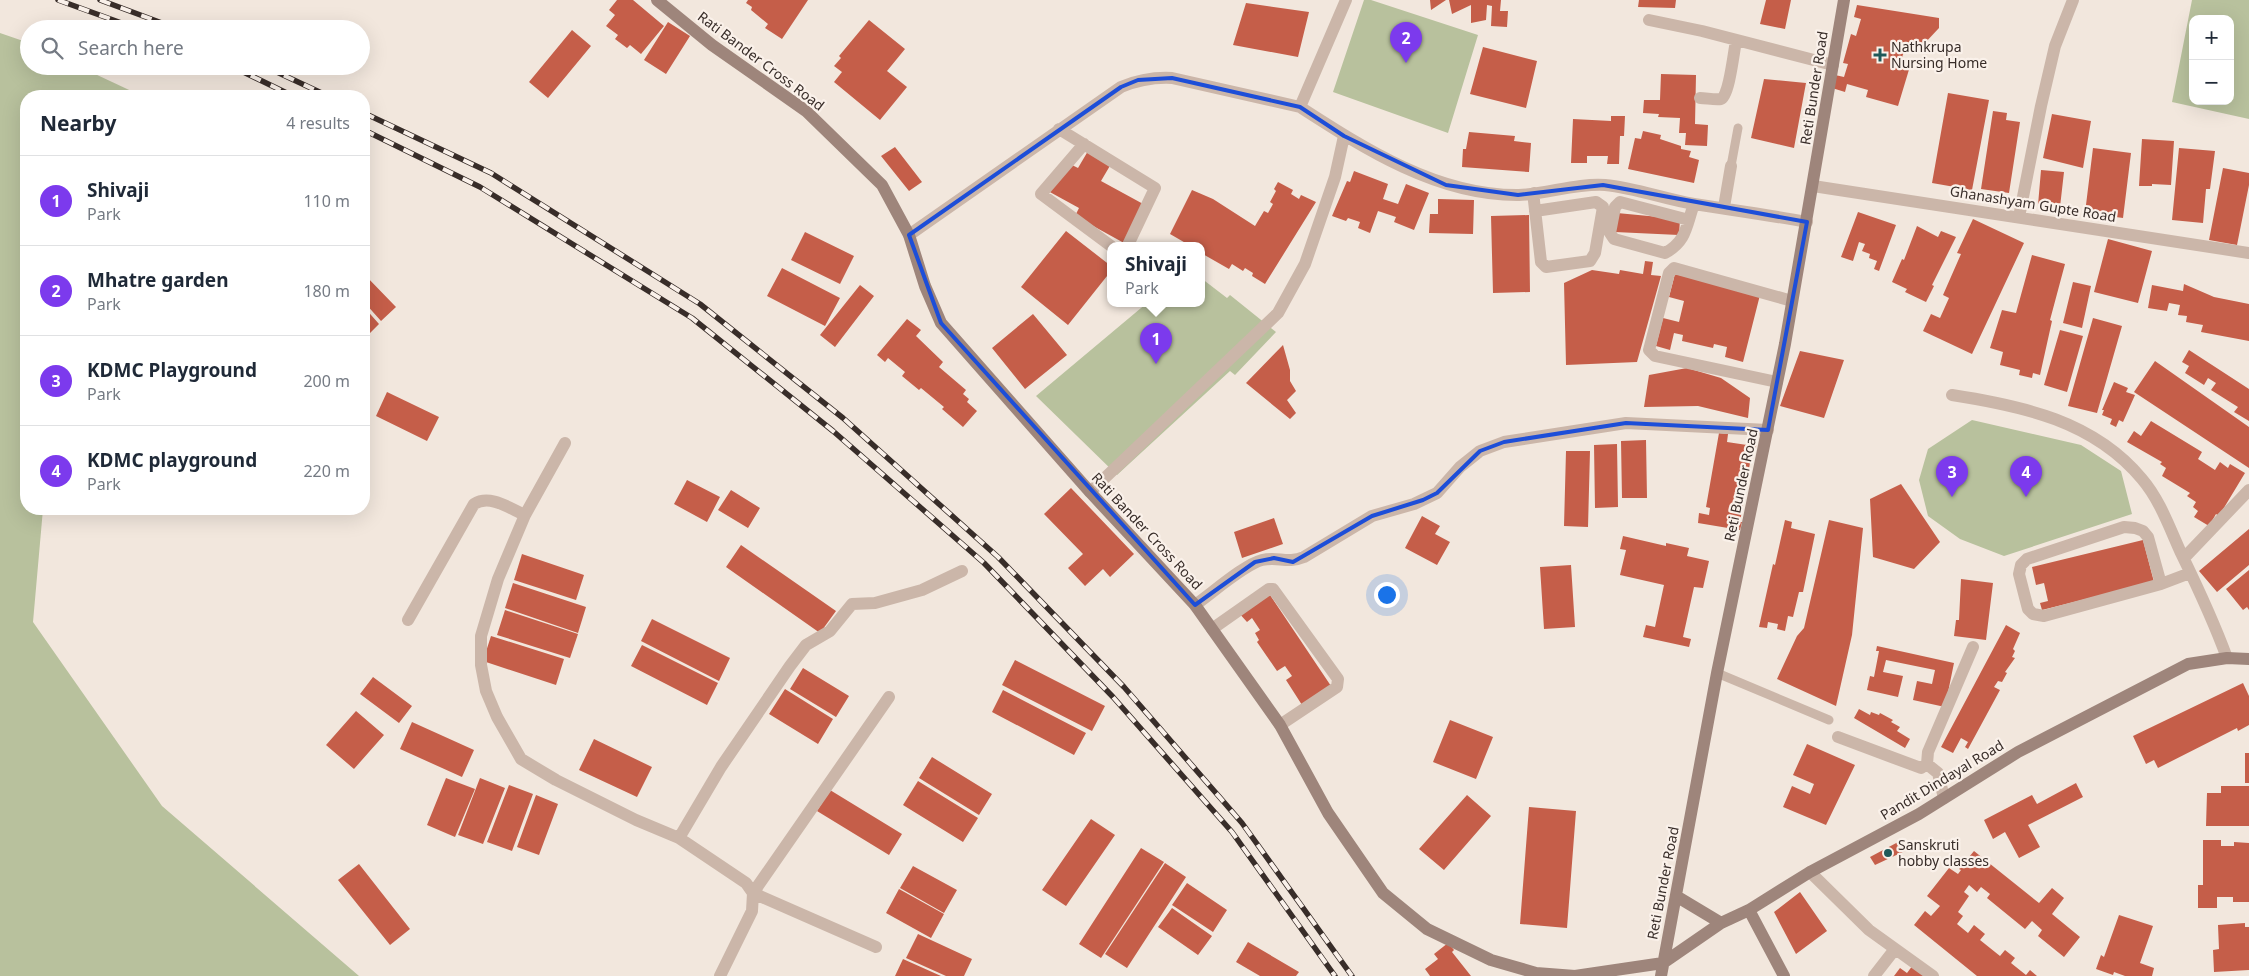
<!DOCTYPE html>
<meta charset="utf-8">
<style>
:root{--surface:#fff;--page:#f6f6f7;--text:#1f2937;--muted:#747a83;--line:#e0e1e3;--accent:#7c3aed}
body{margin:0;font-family:"Noto Sans",sans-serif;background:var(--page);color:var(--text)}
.controls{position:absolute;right:15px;top:15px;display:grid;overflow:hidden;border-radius:10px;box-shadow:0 5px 20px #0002}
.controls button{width:45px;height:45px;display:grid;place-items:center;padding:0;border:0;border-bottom:1px solid var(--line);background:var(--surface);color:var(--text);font:25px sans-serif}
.you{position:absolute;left:1386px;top:594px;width:18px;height:18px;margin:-12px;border:4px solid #fff;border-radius:50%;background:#1a73e8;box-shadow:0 0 0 8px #1a73e833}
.badge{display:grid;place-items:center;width:32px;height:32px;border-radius:50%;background:var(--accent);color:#fff;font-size:16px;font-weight:700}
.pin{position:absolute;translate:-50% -41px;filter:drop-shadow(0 1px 2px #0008)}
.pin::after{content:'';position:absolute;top:26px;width:18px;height:15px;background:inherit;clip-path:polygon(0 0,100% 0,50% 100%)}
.popup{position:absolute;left:1107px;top:242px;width:98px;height:65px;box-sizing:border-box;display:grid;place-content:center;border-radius:10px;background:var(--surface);filter:drop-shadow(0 1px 4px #0005);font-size:16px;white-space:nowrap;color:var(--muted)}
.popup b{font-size:19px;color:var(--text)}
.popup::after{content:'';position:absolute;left:50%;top:100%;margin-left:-10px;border:10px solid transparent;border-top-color:var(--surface)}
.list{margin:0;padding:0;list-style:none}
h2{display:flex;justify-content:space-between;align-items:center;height:65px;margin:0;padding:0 20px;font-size:21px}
h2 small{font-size:16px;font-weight:400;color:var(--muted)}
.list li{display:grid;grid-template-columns:32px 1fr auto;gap:15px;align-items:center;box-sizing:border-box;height:90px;padding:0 20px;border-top:1px solid var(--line)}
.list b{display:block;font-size:19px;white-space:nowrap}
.list p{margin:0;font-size:16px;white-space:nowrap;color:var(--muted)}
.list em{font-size:16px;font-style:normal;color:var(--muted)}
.icon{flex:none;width:28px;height:28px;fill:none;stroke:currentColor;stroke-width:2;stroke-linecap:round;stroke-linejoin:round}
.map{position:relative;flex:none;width:2249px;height:976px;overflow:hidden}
.search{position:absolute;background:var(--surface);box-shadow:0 5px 20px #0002;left:20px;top:20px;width:350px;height:55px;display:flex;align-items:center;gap:12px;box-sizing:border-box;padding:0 18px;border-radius:28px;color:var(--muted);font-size:19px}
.panel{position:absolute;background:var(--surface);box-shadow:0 5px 20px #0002;left:20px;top:90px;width:350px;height:425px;border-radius:20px}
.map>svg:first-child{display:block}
.green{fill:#b8c19d;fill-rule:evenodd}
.building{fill:#c55e49}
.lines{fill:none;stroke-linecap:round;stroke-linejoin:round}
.lane{stroke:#cbb6a9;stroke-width:9}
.street{stroke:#cbb6a9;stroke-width:12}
.secondary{stroke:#9e857b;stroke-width:12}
.rail-casing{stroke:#382d29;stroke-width:5.5}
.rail{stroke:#faf1ea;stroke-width:4;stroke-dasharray:11;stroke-linecap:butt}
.marked{fill:none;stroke:#1d4ed8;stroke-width:4;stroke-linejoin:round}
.poi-dot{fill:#1f5959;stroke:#faf1ea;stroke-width:2}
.labels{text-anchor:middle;stroke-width:4.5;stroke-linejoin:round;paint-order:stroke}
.poi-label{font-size:14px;fill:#382d29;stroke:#faf1ea;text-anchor:start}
.street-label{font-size:14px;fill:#382d29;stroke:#faf1ea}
</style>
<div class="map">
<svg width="2249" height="976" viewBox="0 0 2249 976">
<rect width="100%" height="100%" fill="#f2e7dd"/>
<path class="green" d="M1364,0h7l107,35 -30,98 -115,-41z
M2192,0h57v119l-77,-17zM2193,19h37v82h-37z
M0,33l29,10v23h49l64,30h-116v413h17l-10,113 129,184 197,170h-359z
M1201,278l26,20 3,-3 46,37 -41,43 -5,-4 -113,104 -81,-79 111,-93h54z
M1972,420l109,25 40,26 11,43 -128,42 -44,-17 -32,-23 -9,-36 9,-31z"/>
<path class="building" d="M617,0h16l31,26 -23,28 -11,-9 -3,3 -12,-9 3,-4 -12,-9 9,-11 -6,-5z
M748,0h60l-26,39 -17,-11 3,-4 -17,-14 1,-3 -6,-4z
M1430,0h16l-15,10z
M1449,0h52l-1,11h8l-1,16 -16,-1 1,-20 -5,-1 -1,15 -15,3v-18l-19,9z
M1639,0h37l-1,8 -37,-1z
M1766,0h25l-6,29 -25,-5z
M1246,3l63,9 -11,45 -65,-12z
M1857,5l82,13v10l-15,16 -8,-2 -2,10 -9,-3 -4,11 10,3 -13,43 -32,-9 2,-7 -21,-6 -2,8 -13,-4 3,-13 9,2 4,-13 -5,-1 8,-29 5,2 5,-17 -7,-2z
M869,20l36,29 -18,22 20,16 -27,33 -46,-38 8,-10 -8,-6 7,-8 -2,-2z
M668,22l22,14 -24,38 -22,-14z
M572,30l19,16 -43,52 -19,-16z
M1483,47l54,14 -11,47 -56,-14z
M1661,74l35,1 -1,49 13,1 -1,21 -22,-1 1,-12h-7l1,-15 -22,-1 1,-3 -16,-1 1,-13h16z
M1764,79l42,4 -12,65 -43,-10z
M1948,93l41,7 -17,90 -40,-7z
M1993,111l14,2 -1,7 14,2 -11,71 -28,-4z
M2052,114l39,7 -8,47 -40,-10z
M1611,116h14l-1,20h-4l-1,28h-12l1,-8h-21v7h-16l2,-44 38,2z
M1643,131l18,4 -1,4 21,7v3l10,2 -2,6 10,3 -5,23 -66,-14 7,-31 6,1z
M1469,132l46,4 -1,5 17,2 -2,29 -67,-5 1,-18h3z
M2142,139l32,2 -3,44 -19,-1v2h-13z
M895,147l27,35 -13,9 -28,-35z
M2093,148l38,5 -8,65 -14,-2 1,-3 -9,-1 -1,3 -15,-2z
M2179,148l36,3 -5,38h-4l-3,34 -31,-3z
M1088,151l23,13 -10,17 44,24 -21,38 -49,-27 4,-8 -31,-17 22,-27 8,4z
M2223,168l26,5v12l-12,60 -28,-5z
M2041,170l23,2 -4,35 -22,-2z
M1354,171l34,13 -5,15 15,5 8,-20 23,9 -15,37 -20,-8 2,-5 -18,-6 -8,22 -12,-5 2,-6 -12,-4 -2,3 -14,-5 15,-35 3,1z
M1278,182l15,8 -2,4 8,5 2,-4 15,7 -51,82 -13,-8 1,-3 -8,-5 -2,3 -11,-7 -3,5 -28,-16v-8h-12l-19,-11 22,-44 21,9 42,27 9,-15 4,2 5,-9 -3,-2 6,-11 -2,-2z
M1438,199l36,1 -1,34 -44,-1 1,-19h8z
M1858,212l38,13 -17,46 -5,-2 3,-8 -8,-3 1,-4 -8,-3 3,-7 -6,-2 -6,19 -12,-4z
M1617,213l63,6 -1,16 -64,-3z
M1529,215l1,77 -37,1 -2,-77z
M1973,219l51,24 -52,111 -49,-23 8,-17 9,4 9,-20 -6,-3 18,-41 -4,-1z
M1917,226l21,11 3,-6 15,6 -24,48 2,1 -8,16 -21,-10 2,-3 -15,-7 10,-23 2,1z
M1066,231l45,35v5l-43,54 -47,-38z
M805,232l49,24 -14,28 -49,-24z
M2108,239l44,12 -14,52 -44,-11z
M2032,255l33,9 -15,56 2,1 -12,54 -7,-2 -1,5 -13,-3 1,-5 -20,-5 3,-13 -13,-4 12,-38 14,3z
M1645,261l8,1 -2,13 10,1 -24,86 -71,3 -2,-82 28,-13 27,4 1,-4 23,4z
M782,268l58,30 -15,28 -58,-30z
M364,274l32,33 -15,14 -17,-19z
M1675,274l85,21 -17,67 -18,-5 2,-10 -13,-3 -1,4 -31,-7 1,-6 -9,-2 -4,17 -14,-4 7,-28 16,4 5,-21 -15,-4z
M2073,282l18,4 -9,42 -19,-5z
M2184,284l30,13 35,7v37l-48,-9 2,-7 -17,-3 1,-6 -9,-1 2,-10 -11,-2 -2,8 -19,-3 4,-23 31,6z
M860,285l14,11 -39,51 -15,-12z
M364,307l15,17 -15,15z
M1033,314l34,41 -42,34 -33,-41z
M2093,318l29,8 -25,87 -29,-7z
M907,319l14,11 -5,6 27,26 -4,5 27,23 -3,4 6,5 -2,3 10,9 -14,16 -21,-18 2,-2 -23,-19 -2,2 -17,-14 3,-4 -17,-14 -3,4 -8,-7z
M2060,330l23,6 -16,56 -23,-7z
M1283,345l7,25v11l6,10 -9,9 9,13 -6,6 -44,-36z
M2189,350l60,39v32l-15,-9 4,-5 -27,-17 5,-7 -8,-5 -4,7 -19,-12 4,-7 -7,-4z
M1800,351l44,9 -20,58 -44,-12z
M2155,361l94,66v41l-115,-76z
M1687,368l34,10 29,20 -2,20 -50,-12 -54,1 5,-32z
M2114,382l14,6 -2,4 9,3 -12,27 -4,-2 -3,7 -6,-3 2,-5 -10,-4 2,-5h-2z
M387,392l52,25 -12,24 -51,-25z
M2151,421l51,31 -4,7 17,11 5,-8 8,6 2,-4 15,9 -26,43 -3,-2 -7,12 -15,-9 4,-6 -5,-4 3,-5 -9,-6 3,-3 -28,-17 4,-8 -6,-4 2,-2 -35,-20 7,-11 7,5z
M1719,433l9,1 -1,8 20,3v-5l10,2 -2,9h-3l-12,71h2l-2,8 -42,-7 1,-10 10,2 1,-7 -4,-1z
M1646,440l1,58h-25l-1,-57z
M1617,444l1,63 -23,1 -1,-63z
M1566,451h24l-2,76 -24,-1z
M687,480l33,17 -13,25 -33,-18z
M1901,484l39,58 -26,27 -41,-12 -3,-58z
M1071,488l63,66 -24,23 -7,-8 -18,17 -17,-18 15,-14 -39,-40z
M731,490l29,18 -12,20 -30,-18z
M1422,516l18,10 -5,8 15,8 -13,23 -32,-17z
M1274,518l9,26 -41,14 -8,-26z
M1785,520l7,2 -1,6 24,6 -12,58h-4l-6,25 -5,-1 -3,15 -8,-2 1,-5 -10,-2 -1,6 -8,-1 14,-63 2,1z
M1829,520l34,8 -11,107 -16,71 -59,-27 20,-43 7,-8z
M2249,529v36l-32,27 -18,-21z
M1623,536l43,10v-3l23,5 -2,8 22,5 -6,27 -9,-1 -11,50 8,2 -2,8 -46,-10 3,-12 9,2 9,-42 -44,-10 6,-25 -6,-1z
M2143,540l11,42 -112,28 -2,-7 8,-2 -4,-18 -8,2 -4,-18z
M741,545l95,66 -16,22 -94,-66z
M522,554l62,21 -8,25 -62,-20z
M1571,565l4,62 -31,2 -4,-62z
M2249,570v40l-2,-3 -4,3 -17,-21z
M1961,579l32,4 -7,57 -32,-4 2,-16h3z
M513,583l73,24 -8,26 -73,-25z
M1268,592l63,94 -29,19 -16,-25 6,-4 -7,-10 -8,5 -20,-29 2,-2 -4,-7 5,-3 -8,-12 -5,4 -9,-10z
M505,610l73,24 -8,24 -73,-23z
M652,619l78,39 -11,23 -78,-40z
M2006,625l14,8 -7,16 2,2 -3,6 3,1 -10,14 2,1 -5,9 -4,-1 -4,6 6,3 -32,59 -3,-2 3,-5 -7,-4 -8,15 -12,-6z
M491,636l73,23 -8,26 -73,-24z
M642,645l76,38 -11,22 -76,-39z
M1877,646l77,17 -9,44 -32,-7 4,-19 15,3 3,-14 -49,-10 -3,12 20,4 -5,21 -31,-7 3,-14 4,1 5,-26h-3z
M1015,660l90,46 -13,25 -90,-46z
M803,668l46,28 -13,21 -46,-28z
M373,677l39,29 -13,17 -39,-29z
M2243,683l6,13v29l-11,6 -1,-3 -79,40 -4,-8 -8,4 -13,-28z
M785,689l48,30 -15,25 -49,-30z
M1003,690l83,43 -12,22 -82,-43z
M1859,709l11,6 1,-3 8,3 1,-2 13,7 -2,2 9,5 -3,4 13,8 -5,9 -51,-30z
M356,711l28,24 -30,34 -28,-24z
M1450,720l43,17 -17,42 -43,-17z
M412,722l62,28 -12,27 -62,-28z
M594,739l58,28 -15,30 -58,-27z
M1807,744l48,21 -29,60 -43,-18 9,-21 18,8 4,-10 -21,-9z
M2245,753h4v30h-4z
M932,757l60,37 -13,21 -60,-37z
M446,778l29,11 -20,48 -28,-12z
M480,778l25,10 -22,56 -25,-9z
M918,781l60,37 -15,24 -60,-37z
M2076,783l7,14 -55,28 12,22 -21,11 -14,-26 -12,7 -9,-19 48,-25 5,9z
M509,785l24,9 -21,57 -25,-9z
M2221,786h28v40h-43l1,-33h14z
M830,790l72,44 -13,21 -72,-44z
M536,795l22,9 -19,51 -22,-8z
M1467,795l24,21 -47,54 -25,-21z
M1529,807l47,4 -9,117 -47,-4z
M1091,819l24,16 -49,71 -24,-16z
M2203,840h18v6h13v-4l15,1v59h-16v-5h-16v11h-19v-23h5z
M1900,841l7,9 -32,15 -5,-8z
M1141,848l23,14 -63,96 -22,-14z
M1974,851l65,52 13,-15 12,10 -12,16 28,23 -16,20 -26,-21 4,-6 -10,-9 -7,8 -38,-31 3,-4 -9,-7 -4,5 -8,-7 -5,7 5,4 -11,16 5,4 -6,8 11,9 6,-8 11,9 -5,6 20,16 5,-6 10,8 -4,5 15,12 4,-5 7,6h-60l-63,-51 11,-14 6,5 9,-10 -13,-10 22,-28 9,6 3,-4 -2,-1z
M1165,863l21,14 -59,91 -22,-14z
M359,864l51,65 -20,16 -52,-65z
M913,866l44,24 -13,23 -44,-25z
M1187,883l40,27 -14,22 -41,-27z
M899,889l45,25 -13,24 -45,-25z
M1800,892l27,39 -31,23 -22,-42z
M1172,908l40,28 -14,19 -40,-28z
M2119,915l34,11 -13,37 14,5 -2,8h-27l-11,-4 -1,3 -17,-6 5,-14 3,2z
M2245,923v4h4v43l-35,2 -1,-22 6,-1 -1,-24z
M918,934l54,25 -8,17h-18l-40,-18z
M1248,942l51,30 -3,4h-36l-24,-14z
M1448,943l6,7 -2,2 19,24h-41l-5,-7 13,-10 -4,-5z
M903,959l38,17h-46z
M1913,965l16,11h-35l6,-8 7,5z"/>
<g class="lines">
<path class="lane" d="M1731,166l7,-38
M1717,673l112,47"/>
<path class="street" d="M1346,0l-46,107c65,42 138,89 219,88 28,-1 58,-12 86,-10 31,3 59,14 89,19 38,6 75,11 113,18
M1649,20l53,11 131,34
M1700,98c6,0 15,2 21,1 8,-2 13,-49 15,-58
M1059,129l96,59 -27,57
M1084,144l-43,50 70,52
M1813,186l436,67
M1534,193v8l7,61 5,5 44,-6 5,-8 8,-46 -7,-5 -61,9
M1724,207l7,-41
M2019,217l22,-111 14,-60 18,-46
M1689,220l-69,-18 -5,5 -5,26 4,6 51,14c22,-12 21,-27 29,-49
M909,235l212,-148c17,-7 32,-10 51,-9l128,29
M1777,382l-122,-26 -6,-6 20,-77 5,-5 118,33
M1952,395c71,11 142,26 190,84 18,21 28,50 39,74 17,35 33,69 46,105
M565,443l-40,72 -27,64 -17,57v29l5,26 11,26 24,42 35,21 80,40 43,18
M1090,492l188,-179 27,-49 30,-87 9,-41
M2184,558l65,-68
M2161,584l-13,-47 -5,-6 -8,-3 -11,-1 -97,32 -6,6 -2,9 9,35 5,5 11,2 117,-32 29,-11
M1195,605c16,-11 50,-41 67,-45 16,-4 25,4 42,-3l68,-41 42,-12 23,-11 23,-26 20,-16 24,-9 122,-19 142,7
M408,620l66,-116c16,-10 35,4 51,11
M1212,629l57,-40h4l65,90 -1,8 -57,38
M1838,737l83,31 6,-4 11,9 6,25
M1927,764l1,-12 45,-105
M1810,872l59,58 64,46
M876,947l-123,-54 136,-196
M720,976l32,-65 1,-18 -7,-10 -67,-45 42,-71 69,-101 16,-21 24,-14 22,-27 23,-1 47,-13 40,-19
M1874,976l21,-27"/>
<path class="secondary" d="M657,0l55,45 94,66 76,74 27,50 16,51 16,37 149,169 105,113 85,120 48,88 55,80 44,36 64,31 45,13 39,3 88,-13 58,-40 28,-13 61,-38 109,-58 99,-62 170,-88 39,-6 22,1
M1676,896l45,27
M1749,910l35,66
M1661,976l56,-303 68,-329 59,-344"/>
<defs>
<path id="rail" d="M58,0l80,29
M100,0l78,29
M231,66l62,30
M264,66l64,30
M364,113l127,60 209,131 143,114 155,139 126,130 118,136 110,153
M364,130l116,57 212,131 141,113 151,132 129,134 119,135 103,144"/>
</defs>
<use href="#rail" class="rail-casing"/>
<use href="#rail" class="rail"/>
</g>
<path class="marked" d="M1172,78l128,29 44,29 102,49 72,10 85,-10 204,37 -39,208 -142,-7 -122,19 -24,9 -43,42 -14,7 -51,16 -79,46 -19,-4 -19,4 -60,43 -254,-282 -32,-88 212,-148 17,-7z"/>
<g class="poi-dot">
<path d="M1877.5 47.5h5v5h5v5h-5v5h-5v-5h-5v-5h5z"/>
<circle cx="1888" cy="853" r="5"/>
</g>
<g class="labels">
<g class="poi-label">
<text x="1891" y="52">Nathkrupa<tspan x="1891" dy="16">Nursing Home</tspan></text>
<text x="1898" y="850">Sanskruti<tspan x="1898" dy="16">hobby classes</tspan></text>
</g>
<g class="street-label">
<text transform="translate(761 61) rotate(37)" y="5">Rati Bander Cross Road</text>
<text transform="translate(1814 88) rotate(-81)" y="5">Reti Bunder Road</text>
<text transform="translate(2033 204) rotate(9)" y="5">Ghanashyam Gupte Road</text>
<text transform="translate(1741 485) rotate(-78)" y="5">Reti Bunder Road</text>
<text transform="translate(1147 531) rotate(47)" y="5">Rati Bander Cross Road</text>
<text transform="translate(1942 780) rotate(-31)" y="5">Pandit Dindayal Road</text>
<text transform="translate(1663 883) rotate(-79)" y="5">Reti Bunder Road</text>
</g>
</g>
</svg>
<div class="controls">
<button>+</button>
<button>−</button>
</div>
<div class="you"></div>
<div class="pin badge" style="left:1156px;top:364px">1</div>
<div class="popup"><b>Shivaji</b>Park</div>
<div class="pin badge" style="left:1406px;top:63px">2</div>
<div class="pin badge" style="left:1952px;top:497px">3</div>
<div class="pin badge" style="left:2026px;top:497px">4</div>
<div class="search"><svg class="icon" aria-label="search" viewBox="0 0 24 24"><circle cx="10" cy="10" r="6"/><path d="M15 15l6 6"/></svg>Search here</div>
<section class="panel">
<h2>Nearby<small>4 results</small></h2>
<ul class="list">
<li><span class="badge">1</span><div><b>Shivaji</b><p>Park</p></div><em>110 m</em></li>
<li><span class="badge">2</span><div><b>Mhatre garden</b><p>Park</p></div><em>180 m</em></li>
<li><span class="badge">3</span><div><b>KDMC Playground</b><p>Park</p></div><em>200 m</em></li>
<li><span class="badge">4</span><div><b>KDMC playground</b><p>Park</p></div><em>220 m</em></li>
</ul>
</section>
</div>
